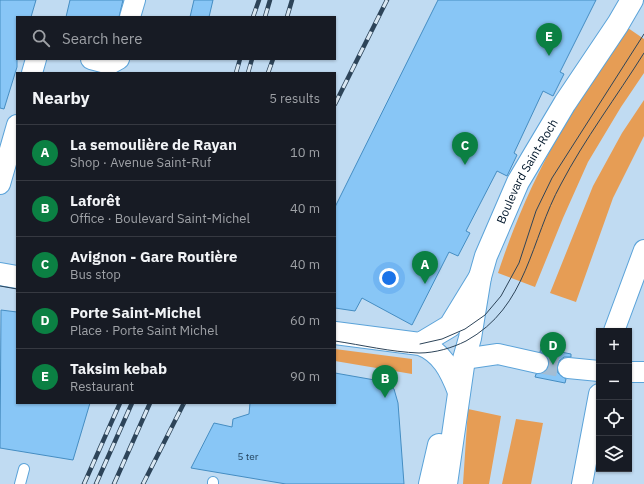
<!DOCTYPE html>
<meta charset="utf-8">
<style>
:root{--surface:#171b24;--page:#242831;--text:#f1f3f6;--muted:#9ea1a6;--line:#363941;--accent:#0b8043}
body{margin:0;font-family:"IBM Plex Sans",sans-serif;background:var(--page);color:var(--text)}
.controls{position:absolute;right:12px;bottom:12px;display:grid;overflow:hidden;border-radius:0px;box-shadow:0 1px 3px #0004}
.controls button{width:36px;height:36px;display:grid;place-items:center;padding:0;border:0;border-bottom:1px solid var(--line);background:var(--surface);color:var(--text);font:20px sans-serif}
.you{position:absolute;left:389px;top:278px;width:14px;height:14px;margin:-10px;border:3px solid #fff;border-radius:50%;background:#1a73e8;box-shadow:0 0 0 6px #1a73e833}
.badge{display:grid;place-items:center;width:26px;height:26px;border-radius:50%;background:var(--accent);color:#fff;font-size:13px;font-weight:700}
.pin{position:absolute;translate:-50% -33px;filter:drop-shadow(0 1px 2px #0008)}
.pin::after{content:'';position:absolute;top:21px;width:14px;height:12px;background:inherit;clip-path:polygon(0 0,100% 0,50% 100%)}
.list{margin:0;padding:0;list-style:none}
h2{display:flex;justify-content:space-between;align-items:center;height:52px;margin:0;padding:0 16px;font-size:17px}
h2 small{font-size:13px;font-weight:400;color:var(--muted)}
.list li{display:grid;grid-template-columns:26px 1fr auto;gap:12px;align-items:center;box-sizing:border-box;height:56px;padding:0 16px;border-top:1px solid var(--line)}
.list b{display:block;font-size:15px;white-space:nowrap}
.list p{margin:0;font-size:13px;white-space:nowrap;color:var(--muted)}
.list em{font-size:13px;font-style:normal;color:var(--muted)}
.icon{flex:none;width:22px;height:22px;fill:none;stroke:currentColor;stroke-width:2;stroke-linecap:round;stroke-linejoin:round}
.map{position:relative;flex:none;width:644px;height:484px;overflow:hidden}
.search{position:absolute;background:var(--surface);box-shadow:0 1px 3px #0004;left:16px;top:16px;width:320px;height:44px;display:flex;align-items:center;gap:10px;box-sizing:border-box;padding:0 14px;border-radius:0px;color:var(--muted);font-size:15px}
.panel{position:absolute;background:var(--surface);box-shadow:0 1px 3px #0004;left:16px;top:72px;width:320px;height:332px;border-radius:0px}
.map>svg:first-child{display:block}
.green{fill:#e69d55}
.building{fill:#88c6f6;stroke:#458dc2}
.lines{fill:none;stroke-linecap:round;stroke-linejoin:round}
.minor-tunnel{stroke:#a3bdd4;stroke-width:20;stroke-dasharray:20 10;stroke-linecap:butt}
.service-casing{stroke:#5ba3d9;stroke-width:12}
.minor-casing{stroke:#5ba3d9;stroke-width:22}
.tertiary-casing{stroke:#5ba3d9;stroke-width:24}
.primary-casing{stroke:#5ba3d9;stroke-width:24}
.service{stroke:#fff;stroke-width:10}
.minor{stroke:#fff;stroke-width:20}
.tertiary{stroke:#fff;stroke-width:22}
.primary{stroke:#fff;stroke-width:22}
.tram{stroke:#2d4459;stroke-width:1}
.rail-casing{stroke:#2d4459;stroke-width:4.5}
.rail{stroke:#d9e7f2;stroke-width:3;stroke-dasharray:9;stroke-linecap:butt}
.labels{text-anchor:middle;stroke-width:3.5;stroke-linejoin:round;paint-order:stroke}
.number-label{font-size:10px;fill:#22425d}
.street-label{font-size:12px;fill:#00162a;stroke:#d9e7f2}
</style>
<div class="map">
<svg width="644" height="484" viewBox="0 0 644 484">
<rect width="100%" height="100%" fill="#c0dbf2"/>
<path class="green" d="M628,28l16,11v34l-23,34 -33,55 -25,56 -28,69 -37,-14c16,-49 37,-97 63,-142 21,-36 44,-69 67,-103z
M644,100v36l-31,62 -37,104 -26,-9 43,-107 29,-53z
M335,349l77,10v15l-77,-13z
M468,409l33,7 -12,68h-26z
M516,419l27,4 -12,61h-29z"/>
<path class="building" d="M0,0h36l-5,17h-14v50l-13,42 -4,-1z
M70,0h53l-4,17h-53z
M194,0h19l-4,17h-19z
M438,0h158l-36,72 4,2 -11,22 -10,-5 -29,62 3,2 -10,21 -10,-5 -31,60 4,2 -12,23 -9,-4 -37,73 -50,-27 -7,13 -20,-3v-101z
M1,310l16,2v91h73l-17,57 -73,-12z
M541,348l30,6v3h-7l-5,4 -2,6 1,6 8,6 -1,4 -30,-6 1,-3 10,-3 3,-6 -3,-10 -6,-3z
M335,373l51,9 8,7 4,14 6,81h-118l-95,-16 23,-45 18,4 1,-8 16,-5 1,-11h85z"/>
<g class="lines">
<path class="minor-tunnel" d="M538,363l30,5"/>
<defs>
<path id="service" d="M20,484l4,-15
M213,484v-2"/>
<path id="minor" d="M130,17l5,-17
M91,59l19,5 9,-5
M32,73l4,-14
M0,184l17,-59
M614,331l30,-81
M464,359l34,-5 40,9
M568,368l31,3
M629,372h15
M582,484l17,-90"/>
<path id="tertiary" d="M0,274l17,3
M335,333l85,11c22,8 31,27 39,48
M420,344l30,-18 30,-49"/>
<g id="primary">
<path d="M430,484l9,-39"/>
<path id="s1" d="M446,484l18,-125 6,-21 10,-61 6,-21 32,-74 47,-79 53,-79 14,-24"/>
</g>
</defs>
<use href="#service" class="service-casing"/>
<use href="#minor" class="minor-casing"/>
<use href="#tertiary" class="tertiary-casing"/>
<use href="#primary" class="primary-casing"/>
<use href="#service" class="service"/>
<use href="#minor" class="minor"/>
<use href="#tertiary" class="tertiary"/>
<use href="#primary" class="primary"/>
<path class="tram" d="M0,286l17,3
M335,341c27,4 56,11 84,12 16,0 33,-5 47,-12 62,-34 64,-101 95,-157 23,-44 56,-88 83,-131
M420,344l22,-5 23,-10 20,-14 16,-19 18,-33 17,-52 16,-33 92,-144"/>
<defs>
<path id="rail" d="M253,17l6,-17
M265,17l5,-17
M287,17l5,-17
M236,73l4,-14
M248,73l4,-14
M268,73l5,-14
M335,104l52,-104
M84,484l36,-81
M96,484l36,-81
M114,484l36,-81
M143,484l41,-81"/>
</defs>
<use href="#rail" class="rail-casing"/>
<use href="#rail" class="rail"/>
</g>
<g class="labels">
<g class="number-label">
<text x="248" y="460">5 ter</text>
</g>
<g class="street-label">
<text dy="4" stroke="none"><textPath href="#s1" startOffset="326">Boulevard Saint-Roch</textPath></text>
</g>
</g>
</svg>
<div class="controls">
<button>+</button>
<button>−</button>
<button><svg class="icon" aria-label="locate" viewBox="0 0 24 24"><circle cx="12" cy="12" r="6"/><path d="M12 2v4M12 18v4M2 12h4M18 12h4"/></svg></button>
<button><svg class="icon" aria-label="layers" viewBox="0 0 24 24"><path d="M12 4l9 5-9 5-9-5zM3 14l9 5 9-5"/></svg></button>
</div>
<div class="you"></div>
<div class="pin badge" style="left:425px;top:284px">A</div>
<div class="pin badge" style="left:385px;top:398px">B</div>
<div class="pin badge" style="left:465px;top:165px">C</div>
<div class="pin badge" style="left:553px;top:365px">D</div>
<div class="pin badge" style="left:549px;top:56px">E</div>
<div class="search"><svg class="icon" aria-label="search" viewBox="0 0 24 24"><circle cx="10" cy="10" r="6"/><path d="M15 15l6 6"/></svg>Search here</div>
<section class="panel">
<h2>Nearby<small>5 results</small></h2>
<ul class="list">
<li><span class="badge">A</span><div><b>La semoulière de Rayan</b><p>Shop · Avenue Saint-Ruf</p></div><em>10 m</em></li>
<li><span class="badge">B</span><div><b>Laforêt</b><p>Office · Boulevard Saint-Michel</p></div><em>40 m</em></li>
<li><span class="badge">C</span><div><b>Avignon - Gare Routière</b><p>Bus stop</p></div><em>40 m</em></li>
<li><span class="badge">D</span><div><b>Porte Saint-Michel</b><p>Place · Porte Saint Michel</p></div><em>60 m</em></li>
<li><span class="badge">E</span><div><b>Taksim kebab</b><p>Restaurant</p></div><em>90 m</em></li>
</ul>
</section>
</div>
